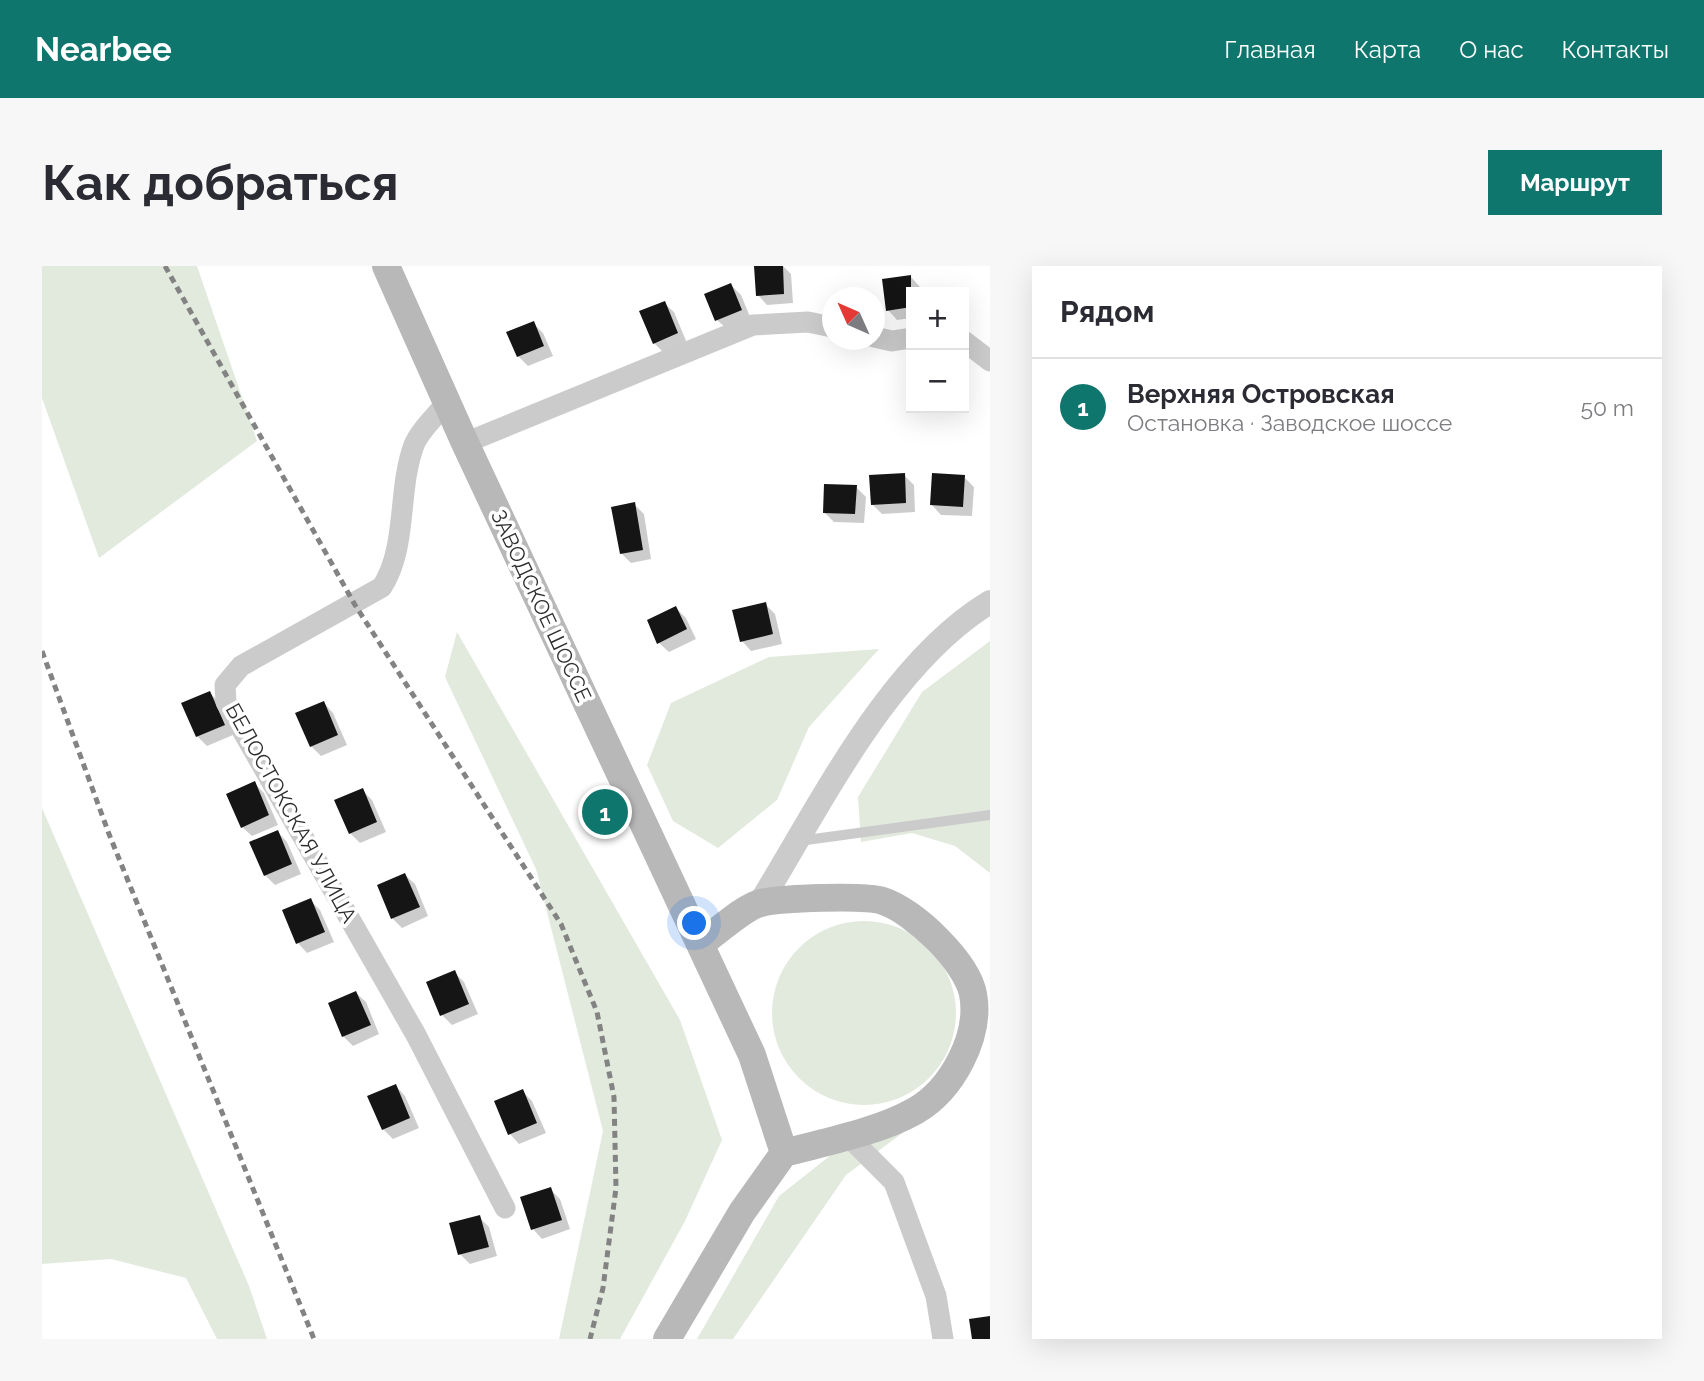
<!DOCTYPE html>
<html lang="ru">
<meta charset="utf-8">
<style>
:root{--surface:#fff;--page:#f7f7f7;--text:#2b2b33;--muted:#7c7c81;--line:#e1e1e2;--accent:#0f766e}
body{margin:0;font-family:Raleway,sans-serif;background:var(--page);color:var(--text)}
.controls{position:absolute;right:21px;top:21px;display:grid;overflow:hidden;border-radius:0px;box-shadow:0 7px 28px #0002}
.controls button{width:63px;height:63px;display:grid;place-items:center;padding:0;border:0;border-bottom:2px solid var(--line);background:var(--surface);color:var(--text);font:35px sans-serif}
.compass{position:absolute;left:780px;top:21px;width:63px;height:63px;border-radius:50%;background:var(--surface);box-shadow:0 7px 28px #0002;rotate:315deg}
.you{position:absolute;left:653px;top:658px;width:24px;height:24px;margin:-18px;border:5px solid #fff;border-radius:50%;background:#1a73e8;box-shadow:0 0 0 10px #1a73e833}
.badge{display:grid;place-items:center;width:46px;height:46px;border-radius:50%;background:var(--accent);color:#fff;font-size:23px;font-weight:700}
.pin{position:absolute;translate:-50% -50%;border:4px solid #fff;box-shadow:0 2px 7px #0006}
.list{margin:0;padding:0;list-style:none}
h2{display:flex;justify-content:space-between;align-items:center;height:91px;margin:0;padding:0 28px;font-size:30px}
h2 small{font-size:23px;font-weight:400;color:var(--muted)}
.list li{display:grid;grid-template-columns:46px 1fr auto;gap:21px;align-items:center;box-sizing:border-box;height:98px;padding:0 28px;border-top:2px solid var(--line)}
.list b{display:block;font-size:26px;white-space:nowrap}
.list p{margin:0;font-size:23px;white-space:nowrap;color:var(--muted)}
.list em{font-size:23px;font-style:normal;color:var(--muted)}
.map{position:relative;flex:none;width:948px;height:1073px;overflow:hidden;border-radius:0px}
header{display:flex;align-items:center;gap:42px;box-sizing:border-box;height:98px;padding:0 35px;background:var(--accent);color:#fff}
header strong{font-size:33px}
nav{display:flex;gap:38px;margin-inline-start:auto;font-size:24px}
.intro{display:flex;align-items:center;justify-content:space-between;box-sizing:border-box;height:168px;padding:0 42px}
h1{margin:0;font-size:49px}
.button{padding:18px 32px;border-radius:0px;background:var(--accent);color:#fff;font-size:24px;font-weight:700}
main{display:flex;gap:42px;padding:0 42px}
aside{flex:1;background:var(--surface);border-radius:0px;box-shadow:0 7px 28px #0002}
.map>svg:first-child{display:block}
.green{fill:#e2eade}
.shadow{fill:#0003}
.building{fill:#151515}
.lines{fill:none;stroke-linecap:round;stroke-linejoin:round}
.service{stroke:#cbcbcb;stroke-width:10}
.minor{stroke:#cbcbcb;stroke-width:21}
.tertiary{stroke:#cbcbcb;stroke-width:24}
.secondary{stroke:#b8b8b8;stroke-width:28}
.rail{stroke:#838383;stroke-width:5;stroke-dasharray:7 5;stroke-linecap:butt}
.labels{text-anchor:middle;stroke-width:7;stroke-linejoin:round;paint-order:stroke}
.street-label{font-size:21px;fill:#2e2e2e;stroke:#fff}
</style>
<header>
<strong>Nearbee</strong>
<nav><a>Главная</a><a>Карта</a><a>О нас</a><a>Контакты</a></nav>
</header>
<div class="intro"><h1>Как добраться</h1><a class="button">Маршрут</a></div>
<main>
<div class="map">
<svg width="948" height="1073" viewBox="0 0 948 1073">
<rect width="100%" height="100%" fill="#fff"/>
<path class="green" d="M0,0h155l60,175 -158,117 -57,-160z
M415,366l223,388 42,120 -37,81 -65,118h-61l44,-208 -67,-262 -91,-192z
M948,375v232l-35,-27 -43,-13 -51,9 -3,-45 64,-105z
M837,383l-70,78 -32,73 -59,48 -45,-27 -26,-56 24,-62 98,-46z
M0,542l207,478 18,53h-50l-31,-61 -75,-19 -69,5z
M730 747a92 92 0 1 1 184 0a92 92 0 1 1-184 0Z
M890,845l-86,64 -113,164h-36l82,-143 81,-64z"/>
<path class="shadow" d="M714,0h27l8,8 2,29 -26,2 -9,-10z
M869,11l9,10 1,5h-10v26l-14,2 -9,-10z
M689,19l10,10 10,24 -24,10 -10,-9z
M622,37l10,9 13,31 -23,10 -10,-10z
M491,57l10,10 10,23 -25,10 -10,-10z
M862,209l10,10 1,27 -33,2 -10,-10z
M922,211l10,10 -2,29 -31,-1 -9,-10z
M814,221l10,10 -2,26 -30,-1 -10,-10z
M592,238l10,10 7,45 -20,4 -10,-10z
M723,338l10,10 7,30 -31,7 -9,-10z
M634,342l10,10 10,21 -27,13 -10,-9z
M168,427l9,9 14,33 -26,11 -10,-10z
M282,437l9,10 14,32 -26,11 -10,-10z
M213,518l9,9 14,32 -26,11 -10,-9z
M320,524l10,10 14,32 -26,11 -10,-10z
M236,566l9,10 14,32 -26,11 -10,-10z
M363,609l10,9 13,32 -26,12 -10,-10z
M268,634l10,10 14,32 -27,11 -9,-10 -14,-32z
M412,706l10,10 14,32 -26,11 -10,-10 -14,-32z
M314,727l10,9 13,32 -26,12 -10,-10z
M354,820l9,10 14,32 -26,11 -10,-10z
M480,825l10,10 14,32 -27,11 -9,-10z
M508,923l10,10 10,30 -28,10 -9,-10z
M437,951l10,10 8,29 -27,8 -10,-10z"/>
<path class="building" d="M712,0h29l1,28 -28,2z
M869,9v32l-25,4 -4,-32z
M689,17l11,27 -27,11 -11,-27z
M623,35l13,32 -25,11 -14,-33z
M492,55l10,25 -27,11 -11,-25z
M863,207l1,30 -35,2 -2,-30z
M890,207l33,2 -2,32 -33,-2z
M782,218l33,1 -2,29 -32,-1z
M593,236l8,48 -23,4 -9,-47z
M724,336l7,32 -33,8 -8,-32z
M634,340l11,23 -30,15 -10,-24z
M168,425l15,34 -29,12 -15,-34z
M282,435l14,34 -28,12 -15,-34z
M213,515l14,34 -28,13 -15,-34z
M321,522l14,34 -28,12 -15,-34z
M236,564l14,34 -28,12 -15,-34z
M363,607l15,34 -29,12 -14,-34z
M269,632l14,34 -29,12 -14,-34z
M413,704l14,34 -29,12 -14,-34z
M314,725l15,34 -29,12 -14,-34z
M354,818l14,34 -28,12 -15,-34z
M481,823l14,34 -29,12 -14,-34z
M509,921l11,33 -31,10 -11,-33z
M438,949l9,32 -31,8 -9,-32z
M948,1050v23h-18l-3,-20z"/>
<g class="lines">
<path class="service" d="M757,575l191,-26"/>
<path class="minor" d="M832,71l18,4 19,-3
M922,75l26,20
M405,136c-10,13 -27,28 -33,43 -17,46 -6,101 -32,142l-141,79 -16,19 1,17 190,333 89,173
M423,177l288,-118 55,-3 24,5
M806,870l46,46 42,114 7,43"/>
<path class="tertiary" d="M718,637c61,-99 129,-240 230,-301"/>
<path class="secondary" d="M344,0l79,177 287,612 32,98
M625,1073l75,-127 42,-59c41,-11 94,-21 131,-42 37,-21 66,-75 58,-117 -6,-32 -59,-83 -90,-93 -18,-6 -103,-3 -122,2 -16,3 -46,31 -61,41"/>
<path class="rail" d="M123,0l190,339 206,319 36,88 17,85 2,91 -13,100 -13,51
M0,385l67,183 205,505"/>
</g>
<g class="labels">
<g class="street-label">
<text transform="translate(499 340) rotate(65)" y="7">ЗАВОДСКОЕ ШОССЕ</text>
<text transform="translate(249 547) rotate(61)" y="7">БЕЛОСТОКСКАЯ УЛИЦА</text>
</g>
</g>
</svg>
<div class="controls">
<button>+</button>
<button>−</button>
</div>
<svg class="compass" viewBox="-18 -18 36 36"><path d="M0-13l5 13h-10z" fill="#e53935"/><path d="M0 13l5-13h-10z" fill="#7c7c81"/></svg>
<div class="you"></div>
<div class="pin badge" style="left:563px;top:546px">1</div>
</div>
<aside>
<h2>Рядом<small></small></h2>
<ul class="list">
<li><span class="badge">1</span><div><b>Верхняя Островская</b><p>Остановка · Заводское шоссе</p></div><em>50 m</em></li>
</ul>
</aside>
</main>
